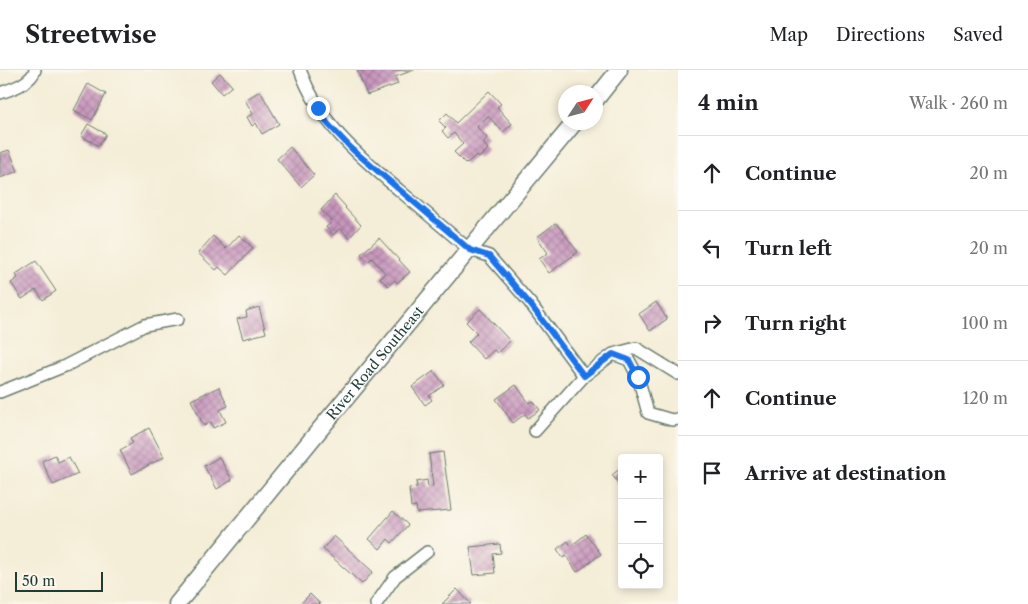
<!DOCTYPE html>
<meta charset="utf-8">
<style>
:root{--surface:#fff;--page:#f6f6f6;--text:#202124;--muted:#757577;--line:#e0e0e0}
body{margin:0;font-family:"Libre Caslon Text",serif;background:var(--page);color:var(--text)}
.controls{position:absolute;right:15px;bottom:15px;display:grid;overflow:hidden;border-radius:5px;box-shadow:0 2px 8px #0003}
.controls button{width:45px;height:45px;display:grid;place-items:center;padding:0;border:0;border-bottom:1px solid var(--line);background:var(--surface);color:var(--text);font:25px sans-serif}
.compass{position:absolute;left:558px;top:15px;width:45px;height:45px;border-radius:50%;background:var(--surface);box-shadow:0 2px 8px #0003;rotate:54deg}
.scale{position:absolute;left:15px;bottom:12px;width:88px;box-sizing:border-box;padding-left:5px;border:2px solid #1f3d34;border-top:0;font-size:14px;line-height:18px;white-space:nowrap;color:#1f3d34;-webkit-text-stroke:4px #fbf7ec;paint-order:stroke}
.stop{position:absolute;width:15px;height:15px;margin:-11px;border:4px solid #1a73e8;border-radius:50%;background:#fff}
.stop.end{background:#1a73e8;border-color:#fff;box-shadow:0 1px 5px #0008}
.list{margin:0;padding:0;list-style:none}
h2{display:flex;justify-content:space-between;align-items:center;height:65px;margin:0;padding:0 20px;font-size:21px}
h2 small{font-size:16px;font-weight:400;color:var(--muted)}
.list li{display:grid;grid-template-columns:32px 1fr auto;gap:15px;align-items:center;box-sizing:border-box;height:75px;padding:0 20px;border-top:1px solid var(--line)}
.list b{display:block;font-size:19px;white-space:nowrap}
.list em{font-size:16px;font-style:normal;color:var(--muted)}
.icon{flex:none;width:28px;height:28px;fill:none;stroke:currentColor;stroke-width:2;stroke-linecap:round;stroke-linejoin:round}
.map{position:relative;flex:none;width:678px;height:534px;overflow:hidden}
header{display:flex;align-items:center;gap:30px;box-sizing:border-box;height:70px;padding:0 25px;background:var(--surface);border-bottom:1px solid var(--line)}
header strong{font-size:24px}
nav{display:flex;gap:28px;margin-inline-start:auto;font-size:18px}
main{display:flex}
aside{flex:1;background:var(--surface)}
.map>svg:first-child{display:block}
.building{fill:url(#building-cross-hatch)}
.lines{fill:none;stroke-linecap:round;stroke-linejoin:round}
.street-casing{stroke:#6a7b6d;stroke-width:14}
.secondary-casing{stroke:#6a7b6d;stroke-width:19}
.street{stroke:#fff;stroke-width:11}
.secondary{stroke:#fff;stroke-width:16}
.route{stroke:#1a73e8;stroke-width:6}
.labels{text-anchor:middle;stroke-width:4;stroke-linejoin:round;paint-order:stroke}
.street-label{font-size:14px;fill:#1f3d34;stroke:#fbf7ec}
</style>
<header>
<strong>Streetwise</strong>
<nav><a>Map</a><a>Directions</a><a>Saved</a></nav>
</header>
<main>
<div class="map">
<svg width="678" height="534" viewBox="0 0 678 534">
<defs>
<pattern id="building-cross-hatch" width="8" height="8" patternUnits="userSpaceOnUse" patternTransform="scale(1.25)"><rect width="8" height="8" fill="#c997be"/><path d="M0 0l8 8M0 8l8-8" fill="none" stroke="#a37c9b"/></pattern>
</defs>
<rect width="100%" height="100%" fill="#fbf7ec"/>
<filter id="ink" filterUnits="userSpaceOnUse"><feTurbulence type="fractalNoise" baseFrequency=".02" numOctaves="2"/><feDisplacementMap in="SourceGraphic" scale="10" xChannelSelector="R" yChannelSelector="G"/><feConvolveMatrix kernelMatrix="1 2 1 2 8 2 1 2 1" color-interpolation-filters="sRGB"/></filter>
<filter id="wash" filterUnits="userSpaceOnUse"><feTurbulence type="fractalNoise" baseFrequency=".0096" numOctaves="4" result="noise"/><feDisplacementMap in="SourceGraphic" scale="20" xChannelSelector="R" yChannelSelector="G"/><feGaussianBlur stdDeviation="1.12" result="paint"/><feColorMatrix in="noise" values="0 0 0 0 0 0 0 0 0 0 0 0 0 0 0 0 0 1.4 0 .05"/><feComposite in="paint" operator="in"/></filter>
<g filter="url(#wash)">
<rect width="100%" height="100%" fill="#f4edd7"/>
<g id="blocks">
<path class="building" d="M357,0h57l-19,7 3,7 -31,11z
M220,3l12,13 -10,8 -11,-13z
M88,14l18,10 -14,26 -18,-10z
M260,21l19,33 -17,10 -6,-11 -4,3 -5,-9 6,-3 -8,-14z
M489,21l12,13 -4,3 15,17 -9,8 -15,-16 -11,11 10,11 -4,5 5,6 -9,9 -3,-3 -10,9 -12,-12 9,-8 -9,-11 -6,5 -6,-7 4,-3 -7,-7 8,-8 9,10z
M88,54l18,10 -7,12 -18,-10z
M290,77l24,28 -13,12 -24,-28z
M9,80l9,21 -18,7v-25z
M335,125l11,12 -1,1 16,17 -12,13 -9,-10 -7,7 -7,-8 6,-5 -11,-12z
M556,153l22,29 -29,21 -10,-14 9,-6 -11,-16z
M239,165l14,13 -25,27 -9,-8 -3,3 -18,-17 15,-17 13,13z
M379,168l31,34 -13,11 -2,-3 -7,6 -8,-8 5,-5 -13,-15 -4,4 -7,-8z
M36,191l20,30 -13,9 -7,-10 -14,9 -11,-16 7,-5 -2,-4z
M656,232l11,17 -17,12 -11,-17z
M259,237l7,26 -23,6 -6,-20 10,-2 -1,-6z
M480,239l30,32 -13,12 -3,-3 -10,9 -16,-17 9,-9 -11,-11z
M434,301l10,14 -15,11 3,4 -7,5 -13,-18z
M516,315l13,18 4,-2 7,9 -12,8 -3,-4 -12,9 -17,-24z
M219,317l9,19 -8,4 6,12 -13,6 -2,-6 -7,4 -13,-26z
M149,358l15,29 -32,17 -12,-24 13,-7 -3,-5z
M443,382l8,58 -34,3 -1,-7 -5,1 -2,-19 8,-1 -1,-5 11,-2 1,7 5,-1 -4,-32z
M55,385l3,7 11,-5 9,17 -25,11 -11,-24z
M219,387l13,23 -15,9 -13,-23z
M622,397v21l-10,-13z
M393,441l15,14 -16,18 -4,-4 -8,10 -11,-10z
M586,464l15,20 -24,18 -11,-16 -3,2 -6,-9 11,-8 3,5z
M334,466l39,36 -11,12 -39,-35z
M500,474l1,9 -8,1 2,19 -21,2 -4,-28z
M457,519l14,15h-29z
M310,524l10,10h-20z"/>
</g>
</g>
<g filter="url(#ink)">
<use href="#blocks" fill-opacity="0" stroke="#6a7b6d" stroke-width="1"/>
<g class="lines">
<defs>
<path id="street" d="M300,0c20,54 57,84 99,120 24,20 47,40 71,60l19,6 41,47 54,73 29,-22 23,-6 42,26
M0,23c12,-4 31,-10 35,-23
M613,284l16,6 9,17 10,36 24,7 6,-1
M0,322l65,-26 80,-41 33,-6
M535,361l49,-55
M376,534l19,-27 32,-25"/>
<g id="secondary">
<path d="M596,29l23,-29"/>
<path id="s1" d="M177,534l135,-165 263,-317"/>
</g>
</defs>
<use href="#street" class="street-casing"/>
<use href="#secondary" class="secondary-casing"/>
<use href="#street" class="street"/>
<use href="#secondary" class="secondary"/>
</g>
</g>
<g class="lines" filter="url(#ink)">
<path class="route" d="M318,38l10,16 25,26 117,100 19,6 41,48 54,72 29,-22 16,6 9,17"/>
</g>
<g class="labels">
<g class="street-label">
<text dy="5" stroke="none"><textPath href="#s1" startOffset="312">River Road Southeast</textPath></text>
</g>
</g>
</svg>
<div class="controls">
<button>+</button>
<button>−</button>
<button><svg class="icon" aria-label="locate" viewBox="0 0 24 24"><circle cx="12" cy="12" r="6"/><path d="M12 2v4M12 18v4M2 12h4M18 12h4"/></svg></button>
</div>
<svg class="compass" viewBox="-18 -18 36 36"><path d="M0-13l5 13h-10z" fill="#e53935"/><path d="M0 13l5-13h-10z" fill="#757577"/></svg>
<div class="scale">50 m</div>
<div class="stop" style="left:638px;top:307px"></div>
<div class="stop end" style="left:318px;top:38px"></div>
</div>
<aside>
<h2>4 min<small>Walk · 260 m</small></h2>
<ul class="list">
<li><svg class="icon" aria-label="ahead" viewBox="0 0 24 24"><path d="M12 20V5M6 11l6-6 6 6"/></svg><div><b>Continue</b></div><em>20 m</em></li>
<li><svg class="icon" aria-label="left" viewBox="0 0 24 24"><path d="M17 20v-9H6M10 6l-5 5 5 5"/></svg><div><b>Turn left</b></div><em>20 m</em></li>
<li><svg class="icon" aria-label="right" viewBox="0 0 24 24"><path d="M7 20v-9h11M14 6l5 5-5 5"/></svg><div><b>Turn right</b></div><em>100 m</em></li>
<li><svg class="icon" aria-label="ahead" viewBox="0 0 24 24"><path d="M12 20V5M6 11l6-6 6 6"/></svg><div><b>Continue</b></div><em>120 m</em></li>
<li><svg class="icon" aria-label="arrive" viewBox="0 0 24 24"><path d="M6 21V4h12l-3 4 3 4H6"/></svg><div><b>Arrive at destination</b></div></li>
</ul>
</aside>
</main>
